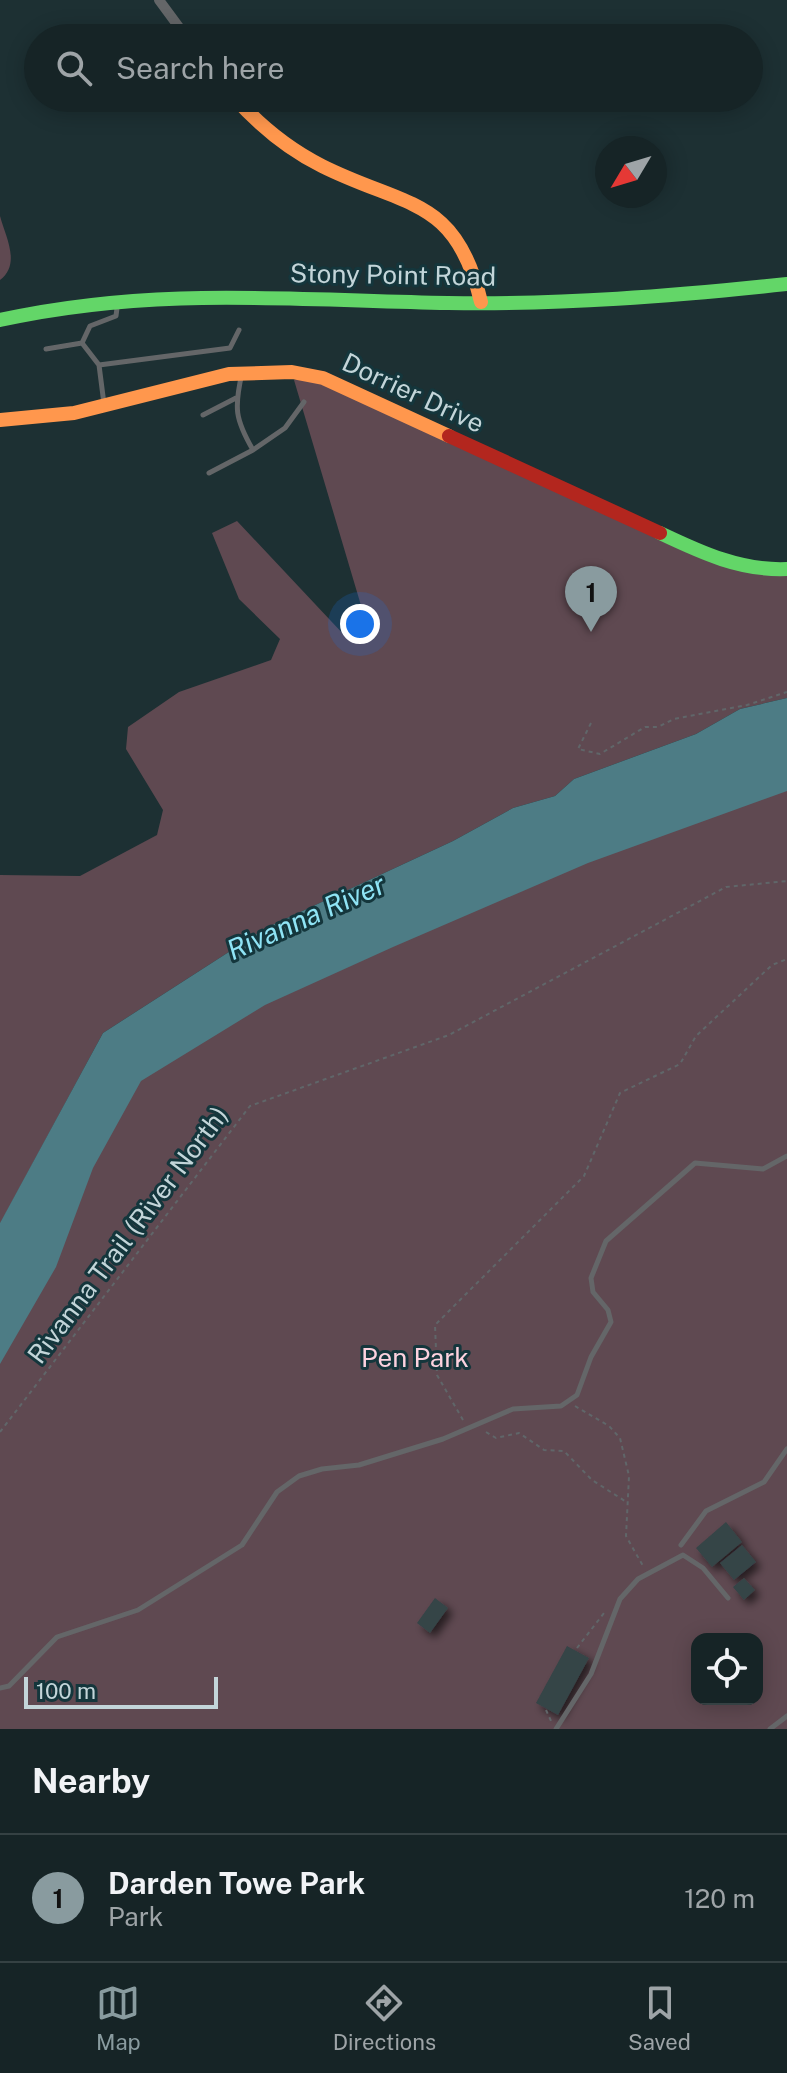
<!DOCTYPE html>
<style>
:root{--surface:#162426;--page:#233032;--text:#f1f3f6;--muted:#9ea4a7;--line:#354143;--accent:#899b9f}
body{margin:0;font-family:"Public Sans",sans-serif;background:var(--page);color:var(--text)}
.controls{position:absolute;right:24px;bottom:24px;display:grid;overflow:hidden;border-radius:16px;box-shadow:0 4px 20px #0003}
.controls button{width:72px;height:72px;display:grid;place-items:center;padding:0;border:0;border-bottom:2px solid var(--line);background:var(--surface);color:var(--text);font:40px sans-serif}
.compass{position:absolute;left:595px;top:136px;width:72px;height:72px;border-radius:50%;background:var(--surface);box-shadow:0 4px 20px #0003;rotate:232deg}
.scale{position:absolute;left:24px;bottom:20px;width:194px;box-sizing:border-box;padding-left:8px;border:4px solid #c3d5d9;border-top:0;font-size:22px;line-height:28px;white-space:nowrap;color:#c3d5d9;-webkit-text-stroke:6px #14363c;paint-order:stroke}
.you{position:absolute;left:360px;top:624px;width:28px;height:28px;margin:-20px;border:6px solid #fff;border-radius:50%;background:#1a73e8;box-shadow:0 0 0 12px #1a73e833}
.badge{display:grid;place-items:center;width:52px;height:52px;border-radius:50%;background:var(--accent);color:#111;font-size:26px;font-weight:700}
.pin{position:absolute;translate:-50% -66px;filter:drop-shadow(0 2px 4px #0008)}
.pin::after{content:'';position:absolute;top:42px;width:28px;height:24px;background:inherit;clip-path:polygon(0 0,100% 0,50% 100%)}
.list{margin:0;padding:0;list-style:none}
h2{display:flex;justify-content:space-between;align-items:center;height:104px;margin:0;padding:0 32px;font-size:34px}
h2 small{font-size:26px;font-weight:400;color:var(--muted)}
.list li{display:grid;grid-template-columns:52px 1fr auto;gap:24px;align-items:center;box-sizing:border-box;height:128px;padding:0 32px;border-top:2px solid var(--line)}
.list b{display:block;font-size:30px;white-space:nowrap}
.list p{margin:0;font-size:26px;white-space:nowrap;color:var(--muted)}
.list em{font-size:26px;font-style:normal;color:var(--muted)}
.icon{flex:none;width:44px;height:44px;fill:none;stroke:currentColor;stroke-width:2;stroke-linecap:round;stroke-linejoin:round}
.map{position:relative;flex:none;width:787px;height:1729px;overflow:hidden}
.search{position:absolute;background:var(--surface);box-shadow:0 4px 20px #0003;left:24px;right:24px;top:24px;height:88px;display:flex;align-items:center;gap:20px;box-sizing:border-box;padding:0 28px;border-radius:44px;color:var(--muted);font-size:30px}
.sheet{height:232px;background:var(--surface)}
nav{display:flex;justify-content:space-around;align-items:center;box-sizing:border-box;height:112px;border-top:2px solid var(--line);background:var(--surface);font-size:22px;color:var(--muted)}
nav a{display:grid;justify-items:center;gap:4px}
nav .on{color:var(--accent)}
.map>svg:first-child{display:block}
.green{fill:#5f4951;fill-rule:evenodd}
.water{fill:#4d7c85}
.building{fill:#354447;filter:url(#shadow)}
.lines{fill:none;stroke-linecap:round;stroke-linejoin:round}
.path{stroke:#606669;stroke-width:2;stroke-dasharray:4 4;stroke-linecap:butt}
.lane{stroke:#646668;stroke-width:5}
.street{stroke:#646668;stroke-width:10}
.fast{stroke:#63d668;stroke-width:14}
.slow{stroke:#ff974d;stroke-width:14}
.jam{stroke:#b3261e;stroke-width:14}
.labels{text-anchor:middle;stroke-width:6;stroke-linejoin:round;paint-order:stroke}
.street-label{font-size:26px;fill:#c3d5d9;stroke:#14363c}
.park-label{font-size:26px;fill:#fdd2df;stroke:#14363c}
.water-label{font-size:28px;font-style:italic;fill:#8fe4f5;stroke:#14363c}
</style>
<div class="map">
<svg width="787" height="1729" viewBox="0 0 787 1729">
<defs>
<filter id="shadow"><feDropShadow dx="5" dy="5" stdDeviation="4" flood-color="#0009"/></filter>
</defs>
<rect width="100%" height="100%" fill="#1d3033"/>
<path class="green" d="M0,216c6,22 21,48 0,64z
M324,376l418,190 45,-1v133l-47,11 -44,25 -122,45 -19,17 -42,12 -60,33 -187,87 -163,105 -103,191v-349l80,1 77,-41 6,-25 -37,-61 2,-22 51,-35 92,-32 9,-21 -41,-40 -27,-66 25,-12 109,116 22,-8 -74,-249z
M787,767v962h-787v-373l131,-270 115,-72 134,-71zM697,1639h60v60h-60z"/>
<path class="water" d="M787,698v93l-199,72 -195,84 -128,58 -124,76 -48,87 -37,99 -56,97v-141l103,-190 163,-105 187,-87 60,-33 42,-12 19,-17 122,-45 44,-25z"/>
<path class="building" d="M726,1522l16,20 -30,25 -16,-19z
M742,1545l14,17 -22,18 -14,-17z
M744,1578l11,12 -11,10 -11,-13z
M435,1598l13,10 -18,25 -13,-10z
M567,1646l22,12 -31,57 -22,-12z"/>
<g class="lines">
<path class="path" d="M591,723l-13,26 22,5 45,-27h13l16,-8 73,-14 40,-13
M575,1406l34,20 11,12 9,38 -3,60 17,30
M463,1420l-26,-45 -2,-50 149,-149 36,-83 60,-29 16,-28 76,-71 15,-6
M0,1432l250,-326 199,-71 277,-148 61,-6
M486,1432l10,6 23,-5 25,17 20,1 28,29 36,23
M577,1648l27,-35
M546,1710l5,11"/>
<path class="lane" d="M82,343l17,22 5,39
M46,349l36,-6 8,-17 26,-10 2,-16
M99,365l131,-17 9,-18
M242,373c-8,35 -7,46 11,77l32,-22 19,-26
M203,415l33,-17
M209,473l44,-23
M681,1545l25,-34 58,-29 23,-33
M0,1688l9,-2 48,-49 81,-27 104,-65 35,-53 22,-16 23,-7 37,-4 84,-26 70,-30 48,-3 16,-11 14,-38 20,-35 -3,-12 -15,-18 -2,-14 15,-37 89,-78 68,6 24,-13
M556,1729l35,-55 29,-75 18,-20 45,-24 20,13 25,30
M770,1729l17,-13"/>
<path class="street" d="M159,0l28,38"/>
<path class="fast" d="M0,320c154,-34 292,-20 448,-17 113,2 226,-7 339,-19
M660,533c42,20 81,38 127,36"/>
<path class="slow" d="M235,98c26,29 53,51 87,68 84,42 134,30 159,136
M0,420l74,-7 155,-39 63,-2 31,6 126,58"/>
<path class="jam" d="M449,436l211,97"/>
</g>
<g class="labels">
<g class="street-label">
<text transform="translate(393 275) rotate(1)" y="9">Stony Point Road</text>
<text transform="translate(413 393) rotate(25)" y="9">Dorrier Drive</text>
<text transform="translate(128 1235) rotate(-53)" y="9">Rivanna Trail (River North)</text>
</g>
<g class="park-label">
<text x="415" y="1367">Pen Park</text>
</g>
<g class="water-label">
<text transform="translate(306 917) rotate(-24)" y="10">Rivanna River</text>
</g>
</g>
</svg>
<div class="controls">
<button><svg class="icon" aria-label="locate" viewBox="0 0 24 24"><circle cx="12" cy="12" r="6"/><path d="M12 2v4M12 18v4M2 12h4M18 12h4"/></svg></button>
</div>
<svg class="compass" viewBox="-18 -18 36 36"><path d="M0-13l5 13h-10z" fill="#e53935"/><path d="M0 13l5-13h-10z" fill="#9ea4a7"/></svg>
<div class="scale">100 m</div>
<div class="you"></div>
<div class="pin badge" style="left:591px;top:632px">1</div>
<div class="search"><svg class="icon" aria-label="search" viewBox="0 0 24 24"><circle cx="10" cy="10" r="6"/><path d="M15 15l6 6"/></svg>Search here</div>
</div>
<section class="sheet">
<h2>Nearby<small></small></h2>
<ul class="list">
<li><span class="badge">1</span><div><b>Darden Towe Park</b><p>Park</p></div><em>120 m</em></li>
</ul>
</section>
<nav>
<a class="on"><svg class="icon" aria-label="map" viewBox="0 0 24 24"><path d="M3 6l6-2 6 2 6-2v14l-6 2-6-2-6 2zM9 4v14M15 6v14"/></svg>Map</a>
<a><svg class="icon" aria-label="directions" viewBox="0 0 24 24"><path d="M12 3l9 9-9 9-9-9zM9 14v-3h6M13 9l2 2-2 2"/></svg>Directions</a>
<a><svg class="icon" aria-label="saved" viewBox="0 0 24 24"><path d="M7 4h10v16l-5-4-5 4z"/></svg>Saved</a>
</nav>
